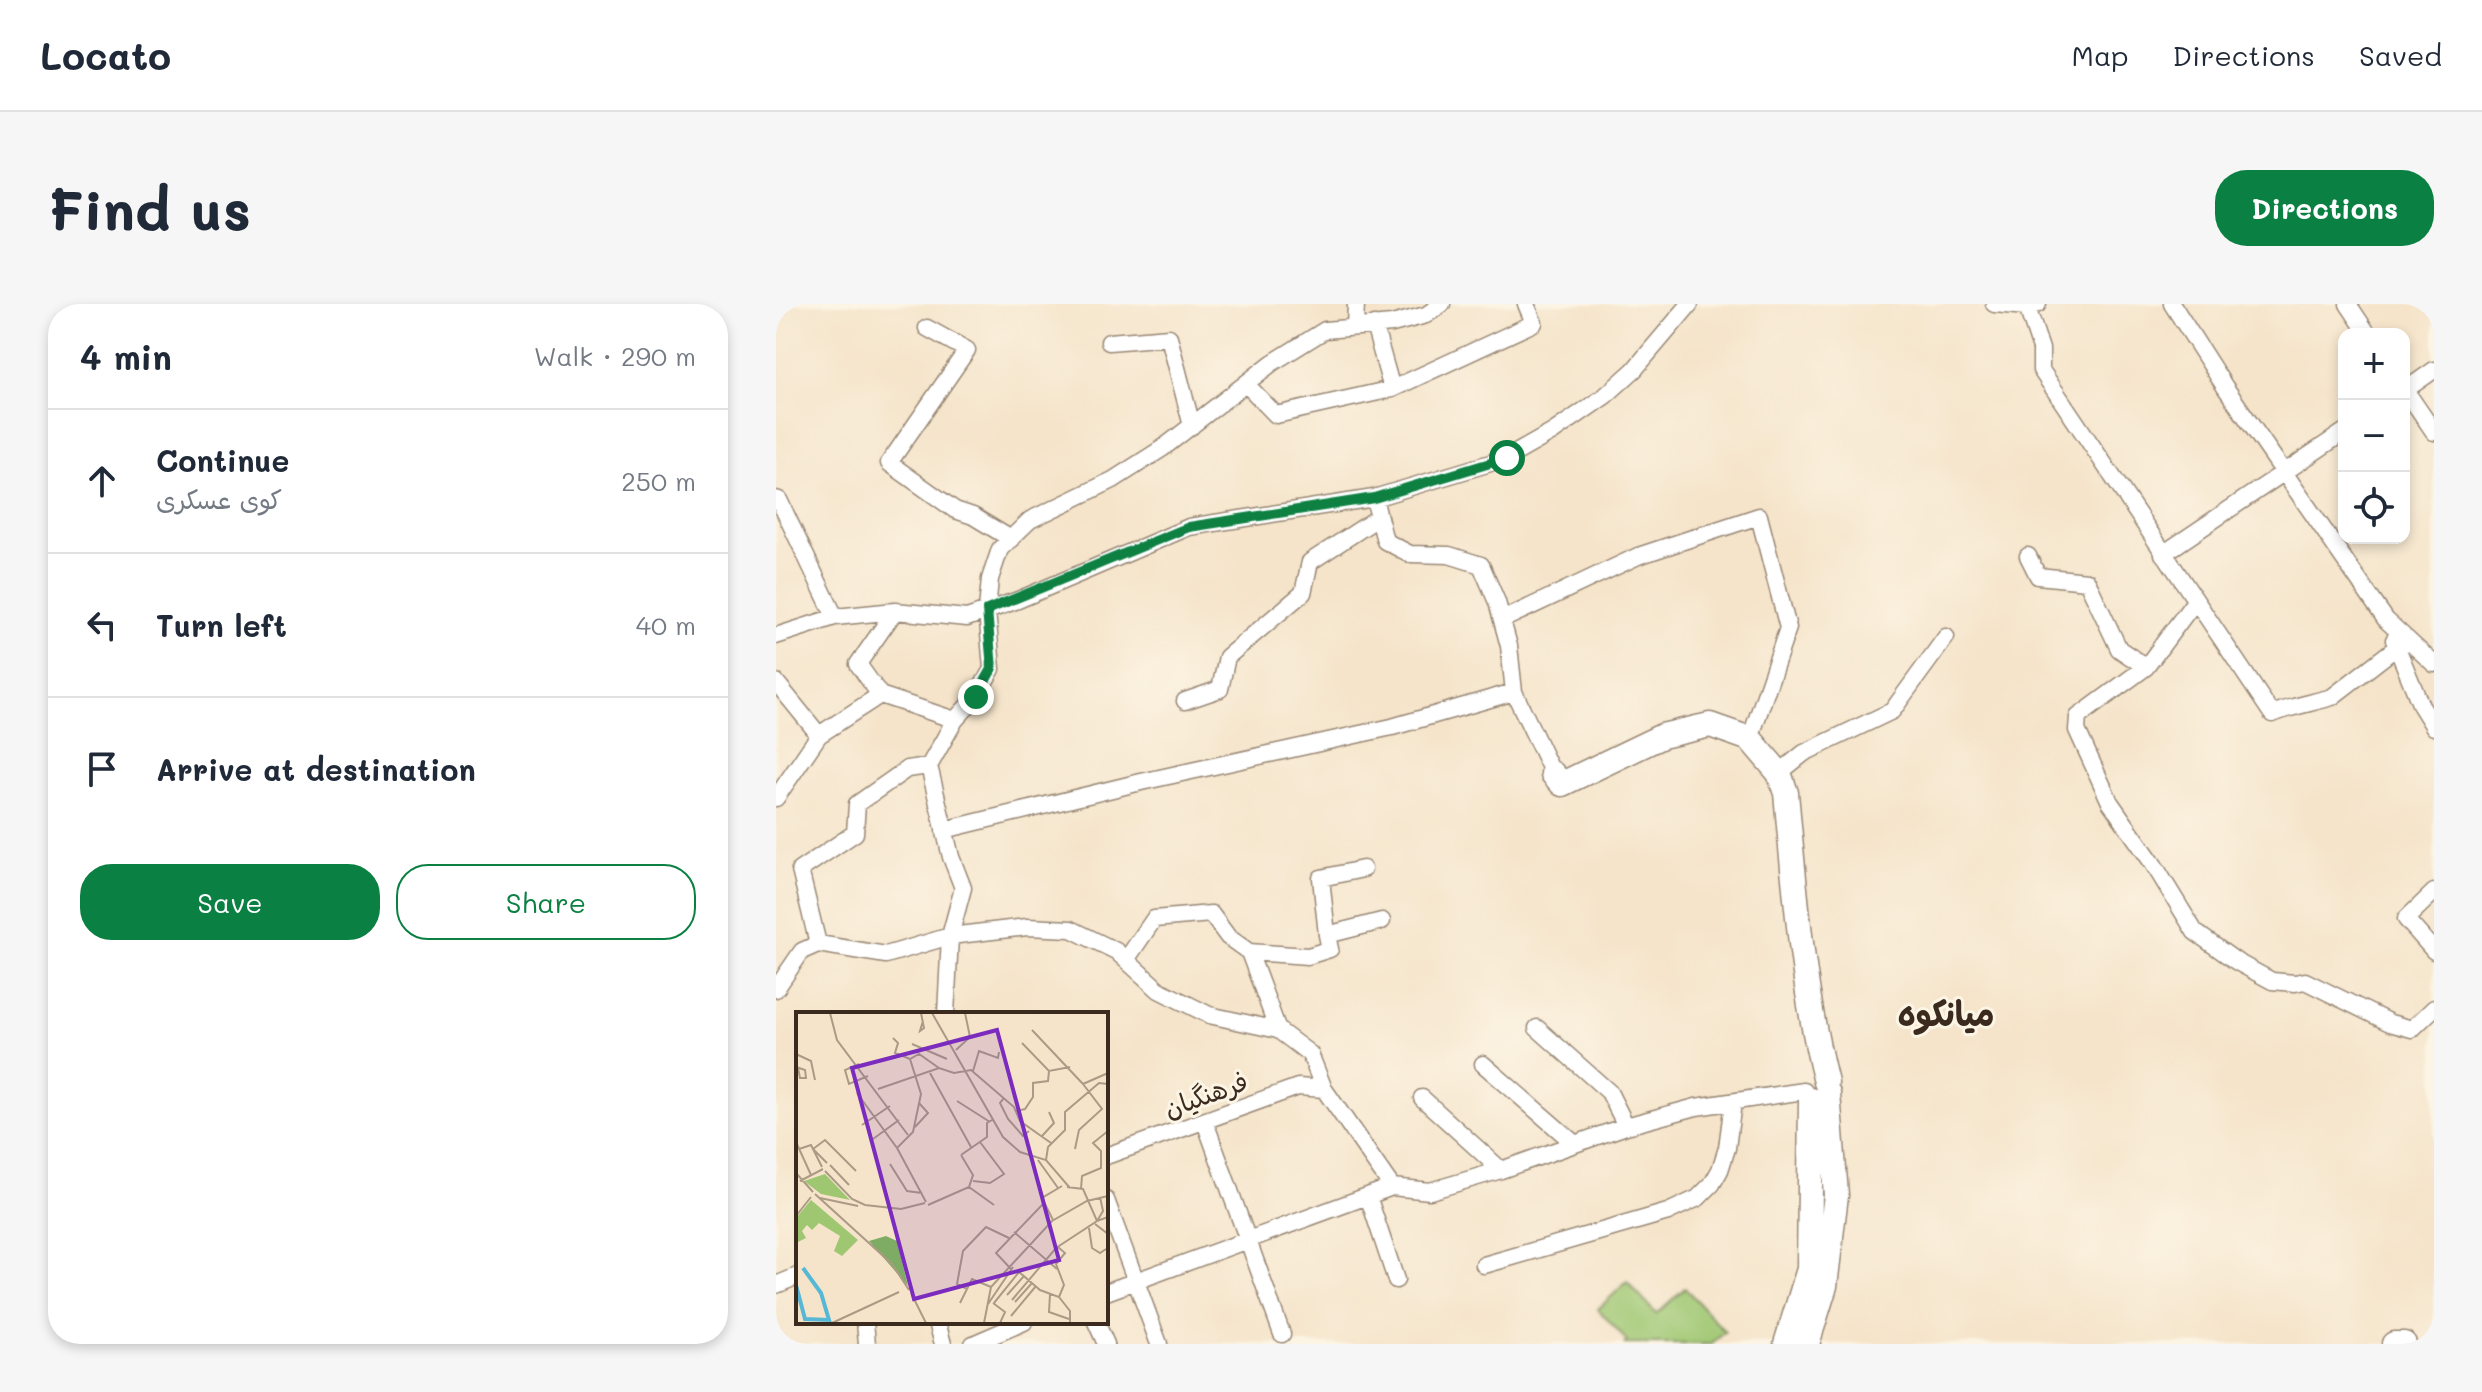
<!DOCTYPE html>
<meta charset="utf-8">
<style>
:root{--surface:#fff;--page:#f6f6f7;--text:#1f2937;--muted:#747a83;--line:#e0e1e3;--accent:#0b8043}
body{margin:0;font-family:Mali,"Playpen Sans Arabic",sans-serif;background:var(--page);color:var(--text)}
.controls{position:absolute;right:24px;top:24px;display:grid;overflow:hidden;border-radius:16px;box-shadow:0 4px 12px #0003}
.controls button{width:72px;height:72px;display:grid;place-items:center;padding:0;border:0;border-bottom:2px solid var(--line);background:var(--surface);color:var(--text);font:40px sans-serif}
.stop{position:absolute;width:24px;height:24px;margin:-18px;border:6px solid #0b8043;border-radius:50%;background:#fff}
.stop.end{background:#0b8043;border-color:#fff;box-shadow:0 2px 8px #0008}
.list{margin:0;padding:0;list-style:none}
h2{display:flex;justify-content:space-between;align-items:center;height:104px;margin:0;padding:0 32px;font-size:34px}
h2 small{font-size:26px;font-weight:400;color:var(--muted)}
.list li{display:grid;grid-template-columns:52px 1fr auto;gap:24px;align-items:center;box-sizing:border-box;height:144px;padding:0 32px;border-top:2px solid var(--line)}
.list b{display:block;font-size:30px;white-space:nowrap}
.list p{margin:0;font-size:26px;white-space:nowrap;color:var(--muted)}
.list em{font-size:26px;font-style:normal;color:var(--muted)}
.actions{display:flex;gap:16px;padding:24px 32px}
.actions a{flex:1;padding:18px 0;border:2px solid var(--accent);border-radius:32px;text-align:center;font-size:28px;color:var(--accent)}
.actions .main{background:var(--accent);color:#fff}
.icon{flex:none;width:44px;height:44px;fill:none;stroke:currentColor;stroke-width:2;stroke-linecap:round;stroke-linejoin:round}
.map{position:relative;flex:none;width:1658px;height:1040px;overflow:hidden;border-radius:32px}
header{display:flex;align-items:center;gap:48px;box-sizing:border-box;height:112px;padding:0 40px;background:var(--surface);border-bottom:2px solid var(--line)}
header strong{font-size:38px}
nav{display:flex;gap:44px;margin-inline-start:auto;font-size:28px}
.intro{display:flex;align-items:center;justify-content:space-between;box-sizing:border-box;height:192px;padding:0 48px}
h1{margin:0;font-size:56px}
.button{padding:20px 36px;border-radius:32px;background:var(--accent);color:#fff;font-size:28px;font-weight:700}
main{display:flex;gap:48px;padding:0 48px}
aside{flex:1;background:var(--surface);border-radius:32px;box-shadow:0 4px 12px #0003}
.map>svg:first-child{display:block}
.green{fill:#9fc772;stroke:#6d7848;stroke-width:2}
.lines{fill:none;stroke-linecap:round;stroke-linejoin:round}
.minor-casing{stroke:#988774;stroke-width:19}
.secondary-casing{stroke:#988774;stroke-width:27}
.minor{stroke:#fff;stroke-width:16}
.secondary{stroke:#fff;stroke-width:24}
.route{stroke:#0b8043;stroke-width:10}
.labels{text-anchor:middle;stroke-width:6;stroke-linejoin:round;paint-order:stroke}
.street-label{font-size:26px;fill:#3b2a1e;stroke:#fcf5e5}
.district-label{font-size:34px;font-weight:bold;fill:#3b2a1e;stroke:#fcf5e5}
.inset-river{fill:none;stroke:#57b8d6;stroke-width:4}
.inset-road{fill:none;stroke:#ab9a85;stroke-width:2}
.view{fill:#7b2cbf;fill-opacity:0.15;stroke:#7b2cbf;stroke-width:4}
.inset-edge{fill:none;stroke:#3b2a1e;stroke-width:4}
</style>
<header>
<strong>Locato</strong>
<nav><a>Map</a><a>Directions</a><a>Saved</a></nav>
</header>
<div class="intro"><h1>Find us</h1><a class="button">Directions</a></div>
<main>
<aside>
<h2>4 min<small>Walk · 290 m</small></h2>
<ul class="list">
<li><svg class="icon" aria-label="ahead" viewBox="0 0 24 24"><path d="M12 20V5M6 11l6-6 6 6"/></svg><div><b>Continue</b><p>کوی عسکری</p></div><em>250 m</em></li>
<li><svg class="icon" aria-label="left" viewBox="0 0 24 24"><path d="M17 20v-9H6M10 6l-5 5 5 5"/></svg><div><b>Turn left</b></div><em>40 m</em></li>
<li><svg class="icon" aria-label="arrive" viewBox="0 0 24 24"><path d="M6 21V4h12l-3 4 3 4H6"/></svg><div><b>Arrive at destination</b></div></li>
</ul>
<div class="actions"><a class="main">Save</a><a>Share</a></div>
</aside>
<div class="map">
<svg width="1658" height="1040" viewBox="0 0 1658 1040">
<rect width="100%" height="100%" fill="#fcf5e5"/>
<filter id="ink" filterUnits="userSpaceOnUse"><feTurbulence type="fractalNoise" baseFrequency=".0125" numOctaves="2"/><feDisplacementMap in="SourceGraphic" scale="16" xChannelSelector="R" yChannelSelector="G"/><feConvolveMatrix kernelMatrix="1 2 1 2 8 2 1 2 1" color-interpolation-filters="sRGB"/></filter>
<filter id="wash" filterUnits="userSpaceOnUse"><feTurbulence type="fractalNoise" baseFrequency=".006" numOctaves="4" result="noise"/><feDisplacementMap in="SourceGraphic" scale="32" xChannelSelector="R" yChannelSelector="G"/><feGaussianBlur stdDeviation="1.8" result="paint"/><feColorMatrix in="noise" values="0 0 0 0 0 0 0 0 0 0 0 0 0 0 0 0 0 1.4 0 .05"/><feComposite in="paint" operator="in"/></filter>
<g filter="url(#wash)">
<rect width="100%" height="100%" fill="#f5e4ca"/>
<path class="green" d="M851,978l29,32 29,-26 40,44 -13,12h-87l2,-3 -29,-32z"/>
</g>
<g filter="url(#ink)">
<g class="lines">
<defs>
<path id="minor" d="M1218,0l33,3 11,-3
M1396,0l53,83 161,233 48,44
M1572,0l20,30
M1656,0l2,3
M1251,3l14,42v21l231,344c20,-8 40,-11 60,-17l75,-58
M598,21l18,64
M579,22l1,-22
M151,24l40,22 -78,113 66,47 18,6 38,23
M333,38l60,-5 23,89
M470,80l30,31 116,-26 142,-66 -8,-19
M1628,84l30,44
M1628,87l30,-21
M598,194l11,43 25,13 39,1 32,10 16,37 12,44 5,46 39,82
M0,195l3,1 56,117
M1387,250l181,-122
M1252,252l10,20 49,5 32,68 27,18
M1419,297l-49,66 -68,50 -1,13 33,72 44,63 41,67 42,30 35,19 23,2 10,-2 85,42 22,6 22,-21
M119,307l-37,53 22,31 75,25
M726,316l136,-64 121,-40 29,112 -38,111
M0,332l59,-19 60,-6 72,7 51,-18 171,-73 185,-29 133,-40 46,-26 52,-36 29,-26 56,-66
M1618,336l27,66 13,21
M0,378l43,53
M409,397l35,-12 7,-32 76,-64 7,-31 69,-45
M1003,469l25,-20 88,-42 54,-74
M0,494l43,-63 61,-40
M168,526l197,-48 251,-55 122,-35
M1658,588l-28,27 28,32
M551,631l-6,-57 42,-9
M42,640l-18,-74 55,-37 2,-29 50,-35 22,-3
M473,648l59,4 22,-7 -3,-14 55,-14
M350,656l28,-41 57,-5 17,23 21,15 29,78
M0,685l26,-38 16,-7 68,11 64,-19 77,-9 44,2 45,22 43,39 50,25 69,15 32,24 14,35 68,98 -286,105
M170,710l4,-78 13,-48 -12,-31 -22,-91 26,-46 21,-23 16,-28 -5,-59 3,-31 10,-30 30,-29 83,-40 50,-32 109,-85 53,-33 67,-6 34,-9 16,-11
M761,724l72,64 17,34
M707,760l92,80
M646,794l79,72
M429,818l77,212
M330,852l192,-69 26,2
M616,883l38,4 71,-21 125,-44 70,-19 108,-16
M592,892l28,84
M330,896l53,144
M708,961l184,-53 30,-14 14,-14 8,-14 7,-22 6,-46
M0,981l22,-9
M89,1018l2,22
M161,1018l6,22
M320,1018l10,22
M197,1040l51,-22"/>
<path id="secondary" d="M777,470l9,10 100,-48 48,-11 40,14 29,34 7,20c9,96 16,195 40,289
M1010,1040l23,-75 2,-169
M1031,1040l18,-58 11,-91 -8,-102
M1618,1040h10"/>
</defs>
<use href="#minor" class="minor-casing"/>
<use href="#secondary" class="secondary-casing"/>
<use href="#minor" class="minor"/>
<use href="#secondary" class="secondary"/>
</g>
</g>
<g class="lines" filter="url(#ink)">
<path class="route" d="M200,393l16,-28 -5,-59 202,-83 185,-29 133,-40"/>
</g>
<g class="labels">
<g class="street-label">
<text transform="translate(430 791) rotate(-20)" y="9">فرهنگیان</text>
</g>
<g class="district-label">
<text x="1170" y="722">میانکوه</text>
</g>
</g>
<g transform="translate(20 708)">
<rect width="312" height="312" fill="#f5e4ca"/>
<path d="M29,162l25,26 -29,-6 -17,-13zM15,188l47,40 -16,16 -8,-5 6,-15 -21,-13 -7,7 -5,-5 -5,6 4,7 -10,5v-25z" fill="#9fc772"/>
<path d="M90,224l11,5 11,45 -39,-45z" fill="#7fac64"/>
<path class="inset-river" d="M0,273l9,34 24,1 -8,-27 -18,-25"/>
<path class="inset-road" d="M34,1l7,27 71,95M125,1l3,15 -4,3 3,-10M136,1l71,124 17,15 26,8 24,28M236,18l51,54M97,26l5,5 -3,10 15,6M226,31l27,28 21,-4M116,32l35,15M160,38l14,-13 -5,-24M0,42l15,7 4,19M114,47l9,-5 20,14M63,52l-14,6 4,14 19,-8M0,55l9,3 1,8h-6l-2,-10M177,59l6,-20 19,7 1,-6M134,61l41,74M82,77l61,-21 15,5 17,-3 43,37 6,14 31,22M61,81l40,55 16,-16 8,-38 -11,-35M208,86l-4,5 8,16 15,17 6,-5M161,89l33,21M220,99l9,-2 8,-12v-14l15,-2 1,-10M66,113l28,-19M119,115l13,-14 -9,-10M246,124l12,-13 -5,-11M77,127l26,-19M0,130l15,33M101,136l29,54M3,137l12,-4 11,22M279,137l4,-19 23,-21 -19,-25 25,-11M165,143l26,-18v-14l5,-3M242,148l20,28M250,148l2,-13 17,-17v-18l34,-29 9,1M31,151l-14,-14 12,-9 31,31M94,152l17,27 15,2M34,153l19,20M29,159l27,28 13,6 36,4 24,-6M0,161l17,19M4,169l23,-12M177,169l17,2 14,-9 -24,-32M173,175l25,18M271,175l16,2 14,32 11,-4M285,177l1,-13 19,-8v-17l-8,-8 15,-12M19,182l77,70 17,26M24,186l38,8M132,193l41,-18 4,-12 -12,-20M0,204l15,-19M257,208l-11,-22 20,-12M299,212l13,10v20M293,216l3,20 8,5 6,-4M218,220l43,37M262,235l7,6 -9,11 8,21 -5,12M215,257l-15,-16 47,-49M171,277l-10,-5 6,-33 23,-24 23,11M254,282l-1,18 20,7M211,283l17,-19M117,285l13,26M216,288l44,-52 41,-27 6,-10 -3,-14M219,290l17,-19M164,291l12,-24 19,8M197,291l12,9 -5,11M198,291l25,-31 21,18 19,7 11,14v12M192,292l25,-37M215,304l25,-30M36,311l67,-31M188,311l7,-36 61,-66 35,-20 21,-5"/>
<path class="view" d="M201,18l62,230 -145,39 -62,-231z"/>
<rect width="312" height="312" class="inset-edge"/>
</g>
</svg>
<div class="controls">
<button>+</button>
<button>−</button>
<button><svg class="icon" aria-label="locate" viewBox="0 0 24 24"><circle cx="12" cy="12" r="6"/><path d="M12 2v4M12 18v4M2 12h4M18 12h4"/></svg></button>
</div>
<div class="stop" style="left:731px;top:154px"></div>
<div class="stop end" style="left:200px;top:393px"></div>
</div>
</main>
